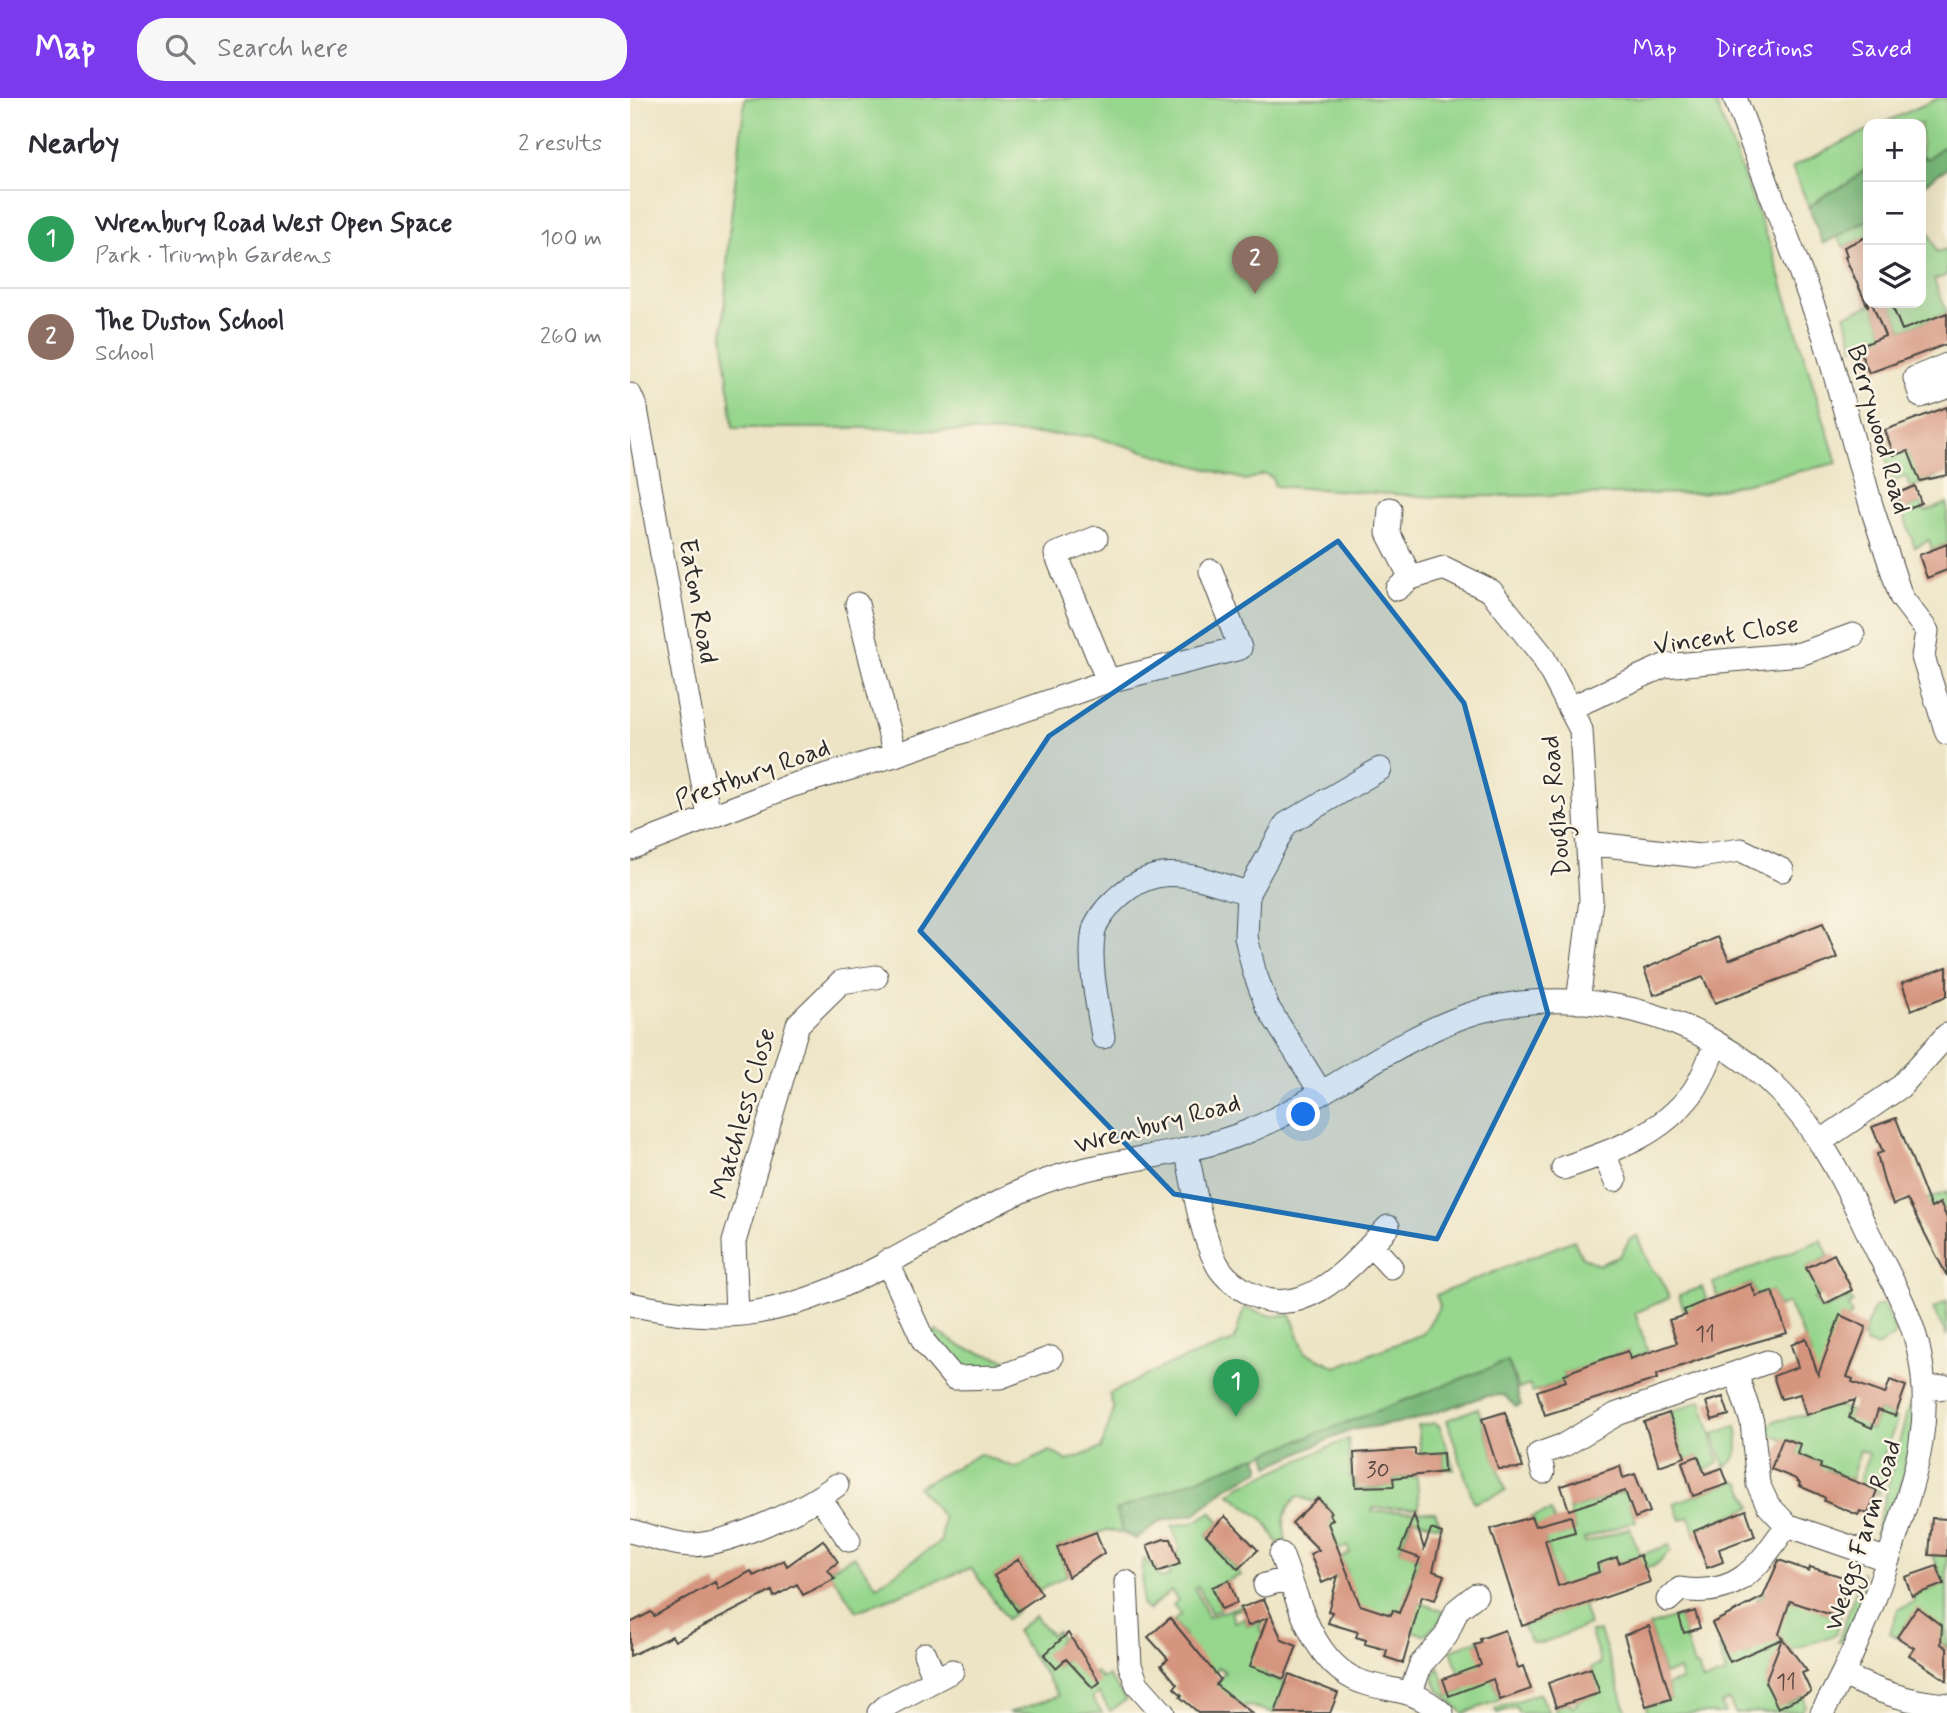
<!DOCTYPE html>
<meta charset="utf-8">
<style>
:root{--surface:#fff;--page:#f7f7f7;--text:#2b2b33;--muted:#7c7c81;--line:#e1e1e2;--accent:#7c3aed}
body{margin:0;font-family:Mynerve,sans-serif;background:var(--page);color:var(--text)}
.controls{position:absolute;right:21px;top:21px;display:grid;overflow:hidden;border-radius:14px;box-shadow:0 7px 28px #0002}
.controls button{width:63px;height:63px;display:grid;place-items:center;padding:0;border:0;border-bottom:2px solid var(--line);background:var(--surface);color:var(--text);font:35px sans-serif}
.you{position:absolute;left:674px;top:1017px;width:24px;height:24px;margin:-18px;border:5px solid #fff;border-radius:50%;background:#1a73e8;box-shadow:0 0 0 10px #1a73e833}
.badge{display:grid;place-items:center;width:46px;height:46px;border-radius:50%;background:var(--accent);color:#fff;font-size:23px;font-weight:700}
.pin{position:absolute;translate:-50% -58px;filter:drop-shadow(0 2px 4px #0008)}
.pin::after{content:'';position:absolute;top:37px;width:24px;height:21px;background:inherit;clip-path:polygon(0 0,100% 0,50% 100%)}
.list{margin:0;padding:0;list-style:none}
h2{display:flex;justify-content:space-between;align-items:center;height:91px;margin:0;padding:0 28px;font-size:30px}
h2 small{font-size:23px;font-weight:400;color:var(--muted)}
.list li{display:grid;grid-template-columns:46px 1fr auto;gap:21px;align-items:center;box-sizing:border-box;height:98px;padding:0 28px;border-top:2px solid var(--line)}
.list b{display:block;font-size:26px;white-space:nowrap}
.list p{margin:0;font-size:23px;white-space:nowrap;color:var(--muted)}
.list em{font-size:23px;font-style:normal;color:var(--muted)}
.icon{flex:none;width:38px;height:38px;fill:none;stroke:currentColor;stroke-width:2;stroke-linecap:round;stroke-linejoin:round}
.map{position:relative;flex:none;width:1317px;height:1615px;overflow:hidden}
header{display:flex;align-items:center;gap:42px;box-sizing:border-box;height:98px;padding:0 35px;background:var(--accent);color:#fff}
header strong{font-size:33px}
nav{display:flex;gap:38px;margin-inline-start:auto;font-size:24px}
.search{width:490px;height:63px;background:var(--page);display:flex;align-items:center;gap:18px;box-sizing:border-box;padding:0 24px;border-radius:28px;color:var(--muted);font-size:26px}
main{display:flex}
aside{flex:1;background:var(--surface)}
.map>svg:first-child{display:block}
.green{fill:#96d68d;stroke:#60805c;stroke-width:2}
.forest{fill:#78b778;stroke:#527152;stroke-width:2}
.building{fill:#d6957f}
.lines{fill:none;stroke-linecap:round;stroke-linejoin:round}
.minor-casing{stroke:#484742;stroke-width:25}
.minor{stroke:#fff;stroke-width:23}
.marked{fill:#1f6fb2;fill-opacity:0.2;stroke:#1f6fb2;stroke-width:5;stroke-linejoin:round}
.labels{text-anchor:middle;stroke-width:5;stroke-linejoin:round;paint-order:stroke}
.number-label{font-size:23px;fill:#564640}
.street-label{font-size:26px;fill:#2b2b2b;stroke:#fcf5e5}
</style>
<header>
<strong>Map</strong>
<div class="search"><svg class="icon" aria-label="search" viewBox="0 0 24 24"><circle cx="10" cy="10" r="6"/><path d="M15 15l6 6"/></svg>Search here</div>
<nav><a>Map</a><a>Directions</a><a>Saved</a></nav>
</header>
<main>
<aside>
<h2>Nearby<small>2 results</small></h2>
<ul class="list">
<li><span class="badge" style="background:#2e9e5b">1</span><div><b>Wrenbury Road West Open Space</b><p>Park · Triumph Gardens</p></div><em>100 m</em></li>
<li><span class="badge" style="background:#8d6e63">2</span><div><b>The Duston School</b><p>School</p></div><em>260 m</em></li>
</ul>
</aside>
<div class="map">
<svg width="1317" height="1615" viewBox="0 0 1317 1615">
<rect width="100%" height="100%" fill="#fcf5e5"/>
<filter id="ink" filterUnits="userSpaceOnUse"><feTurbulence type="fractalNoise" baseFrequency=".0143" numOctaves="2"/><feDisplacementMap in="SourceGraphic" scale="14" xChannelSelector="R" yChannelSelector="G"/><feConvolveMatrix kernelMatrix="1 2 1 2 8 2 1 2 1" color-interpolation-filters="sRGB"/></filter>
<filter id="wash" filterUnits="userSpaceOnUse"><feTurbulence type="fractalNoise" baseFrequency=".00686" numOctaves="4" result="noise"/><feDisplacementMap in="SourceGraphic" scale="28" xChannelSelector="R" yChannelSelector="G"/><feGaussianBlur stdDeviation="1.57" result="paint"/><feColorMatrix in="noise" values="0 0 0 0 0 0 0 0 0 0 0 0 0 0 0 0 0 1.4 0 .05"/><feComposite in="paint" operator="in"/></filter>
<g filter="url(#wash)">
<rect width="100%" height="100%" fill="#ede4c5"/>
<path class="green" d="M115,0h969l59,155 64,210 -135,30 -267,4 -160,-11 -3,-9 -8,-3 -18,6 -155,-44 -226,-8h-132l-10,-94 6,-100z
M1309,0h8v46l-21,15 -5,-4v-31h-40z
M1238,32v37l-20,17 -20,9 -19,14 -17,-40z
M1291,114l16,40 10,-3v26l-13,5 13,33 -45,17 -11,-27h30z
M1238,122v16l-24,11 -7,-10z
M1243,206l12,33 -31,10 -9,-32z
M1255,332l9,25 14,-4 3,8 26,18 -27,11 -4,-12 -13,6 -14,-50z
M1291,405l4,9 22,-9v41l-15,6 -3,-10 -14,7 -13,-36z
M1317,1094v26l-7,-15 -22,11 -5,-9z
M1007,1138l14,33 10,9 8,20 -34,15 13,39 -18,7 -2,-8 -64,23 2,7 -34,11 -2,-7 -11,4 -11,-28 -391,149 6,23 -16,-3 -49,17 9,28 -27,15 -20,-30 -26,16 23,35 -10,8 -36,-51 -114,43 -29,-41 26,-14 23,30 64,-45 2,-24 -25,-30 62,-33 36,14 34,-17 18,10 33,-13 13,-39 -5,-15 56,-28 69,-25 10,-33 29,8 18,-1 14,37 31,15 87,-33 17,-28 -4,-11 138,-55 7,16 18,9 21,-9 10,-17z
M1191,1142l8,16 -23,12 14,27 -6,4 7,11 29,-13 3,6 -5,3 4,9 -5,4 -12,86 16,6 -2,6 19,-1 -4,11 7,3 8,-20 18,10 -14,38 5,3 -9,35 -3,-2 1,-4 -18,-7 10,-29 -9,-4 -9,30 -24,-10 -6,16 -7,-3 7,-19 -24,-10 3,-10 -32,-10v-7l6,-6 32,-6 -10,-54 16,-6 -24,-52 -10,4 -6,-16 -16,5 -5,-12 -8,3 -19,29 -11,-33z
M1072,1189l7,20 -25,3 -5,-15z
M1317,1203v35l-14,-27z
M1253,1206l13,30 -19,13 -12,-4 1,-4 -4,-2 12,-30z
M306,1233l28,17 50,14c-50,13 -51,13 -83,-28z
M1071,1302l18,62 -15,9 -6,-15 -12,5 -17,-48z
M1279,1307l5,5c-4,33 -11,101 -38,122z
M848,1310l28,83 -32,12 -27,-83z
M804,1325l5,2 15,44h-10l-1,-16 -22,2 -3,-29z
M1106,1328c3,16 5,32 -11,41l-12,-33z
M718,1341l3,40h4l1,11 38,-5 -1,-7 24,-1 2,31h-46l-1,3 63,1 6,15 -29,-9 -12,32 20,8 -15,40 39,13 -5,12 -15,12 -17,-6 4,-12 -18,-7 -6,20 -24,-13 -28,-40 12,-5 -6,-14 9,-5 -3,-7 -9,4 -8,-23 -4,-1 7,-7 -4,-5 2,-2 -13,-14 -4,4 -16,-6c-15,13 -16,26 -12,45l-8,2 -13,-22 -35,-27 10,-8z
M1105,1383l6,3 11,23 -32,13 -8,10 -16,6 -7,-19 -8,3 -7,-17z
M1009,1389l5,9 -15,6 7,19 -52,18 1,4 45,-15 10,27 29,-10 2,6c-7,4 -11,11 -17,15 -8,4 -44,-2 -57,-2l2,8 -16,6 8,25 -8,2 6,20 -47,18 -10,-1 -10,-16 43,-16 -20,-70 -14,-23 20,-6 8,25 16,-5 -6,-21z
M581,1414l9,10 -14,13 35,40 -28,12 8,22 -10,4 -13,-27 -3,2 13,29 34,-12 1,3 -12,4 3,10 10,-4 4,8 14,-6 1,4 -4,2 5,14 2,35 20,8 -11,30 -30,-8 -3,8 -3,-10 -6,-5 -3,3 -16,-14 11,-15 -6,-5 -10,11 -37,-30 13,-12 -12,-15 8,-7 -8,-9 5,-5 -7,-9 -23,19 -6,-5 1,-45 3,-1 2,6 6,-2 5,16 11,-3 -2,-8 12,-5 -4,-11 4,-3 -8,-23 23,-4z
M1302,1457l15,1v92l-34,-34 -16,23 -7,-4 8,-24 17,-7 -3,-6 32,-12z
M1232,1475l3,17 -19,51 -8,1z
M1136,1493l24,10 30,3 1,8 14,4 4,-5 3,1 -7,23 -53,18 5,13 -20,10v10l19,18 18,-8 1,10 -4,5 -66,2 -6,-13 -8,4 4,9h-77l-2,-7 25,-7 -4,-14 15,-5 -3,-10 -15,4 -15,-48 30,-10 15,50h4l5,15 23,-7 -7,-26 17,-9 9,17 7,-4 -2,-6 31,-9 -24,-38z
M405,1518l16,19 5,-4 6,7 -5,5 -1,25 17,-15 18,23 5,-4 6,7 6,-4 18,25 -16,11 -11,-18 -7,5 10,15h-94l51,-17 -43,-65z
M970,1533l27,82h-72l1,-6 14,-4 2,4 5,-2 -1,-4 23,-8 -8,-25 10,-4 -10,-32z
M850,1541l1,4 -6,2 14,24 11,31 -37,13 -24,-23 -6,-12 6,-11 10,29 16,-6 -14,-40z
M909,1595l10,20h-30l-3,-6 -19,6 -2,-4z"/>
<path class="forest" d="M1317,46v24l-26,18v-31l5,4z
M1238,69v53l-45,24 -14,-37 19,-14 20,-9z
M878,1263l13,44 -5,2 -12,-12 -19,1 -75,25 -59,9 -82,36 -3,-13z
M627,1358l4,14 -34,17 -32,27 -35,7 -24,18 -13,-6 -7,-23z"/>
<g id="blocks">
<path class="building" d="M1238,138v71l-23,-50 2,-1 -3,-9z
M1242,205h19l11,27 45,-17v31l-78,29 -11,-26 27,-11z
M1317,309v68l-27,6 -12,-30 -14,4 -9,-25z
M1285,388l6,17 -19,8 -6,-17z
M1317,446v26l-20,8 -8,-23z
M1193,825l14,35 -122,45 -12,-26 -49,18 -10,-26 74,-32 11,23z
M1317,869v29l-36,14 -9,-27z
M1266,1020l35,90 9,-5 7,15v58l-40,-77 -14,6 -9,-23 -7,-28 6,-2 -11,-25z
M1204,1156l18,36 -27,14 -19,-36z
M1121,1186l5,12 16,-5 15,42 -63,18 -68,24 1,4 -112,36 -8,-24 29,-10 -2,-7 42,-16 22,-7 2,8 47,-16 -8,-23 17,-5 -2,-5 23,-10z
M1210,1217l26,12 -19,50 6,2 -1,3 33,12 5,-14 16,6 -11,30 -17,-6 -6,18 -23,-10 6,-18 -49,15 -6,-21 -19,5 -8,-23 25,-9 -7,-22 15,-7 12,37z
M1093,1299l6,18 -17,5 -6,-18z
M875,1314l14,43 4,13 -25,1 -16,-50z
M1039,1315l16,44 -26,9 -15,-44z
M1153,1340l17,6 -3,10 24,10 -1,4 57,22 -9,24 -8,-3 -2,4 -34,-14 1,-3 -7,-4 -19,-8 1,-3 -6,-5 -23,-9z
M785,1351v6l28,-2 1,19 -51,6 1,8 -38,1 -2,-34z
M1068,1358l7,18 17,-6 6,16 -35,12 -11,-34z
M990,1368l3,12 12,-4 15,38 -15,6 -10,-27 -56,19 -8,-24z
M688,1400l13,14 -2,2 4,5 -5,4 32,82 31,10 2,-5 6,3 21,-55 -20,-7 14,-36 10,34 7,-20 11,4 -9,38 11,4 -9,25 -13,-4 -19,67 -18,-6 2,-7 -22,-6 1,-4 -10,-3 2,-5 -30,-9 4,-11 -4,-1 10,-35 -16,7 -12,-29 9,-4 -27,-27z
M1116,1412l9,26 -36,13 4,13 -16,6 -13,-37z
M595,1418l33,34 -20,19 -32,-34z
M941,1418l4,16 -30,8 13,46 41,-14 -2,-8 20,-7 2,6 21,-8 10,27 -128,44 -31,-97 40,-12 4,9z
M1302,1420l15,1v37l-18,-1z
M466,1434l8,21 -36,24 -11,-30z
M534,1441h7l9,25 -23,8 -10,-27z
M193,1442l15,22 -10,8 7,9 -32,16 -6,-11 -23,13 -2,-6 -97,50 -3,-5 -42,20v-33l21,-11 3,4 61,-34 3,7 33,-18 3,5 30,-16 3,6z
M389,1461l23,35 -25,17 -23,-35z
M1149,1462l30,11 1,-4 40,12 -13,38 -47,-16 -11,33 28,37 -5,2 9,19 -33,16 -13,-26 17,-43 -52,23 -18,-39 51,-26z
M1307,1468l7,18 -32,12 -7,-19z
M599,1482l8,23 -16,6 -9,-22z
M634,1501l18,41 15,6 -13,33 -34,-13 17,-48 -19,8 -8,-18z
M1287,1509l25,19 -1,18 6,4v33l-38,-26 5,-7 -17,-11z
M1065,1513l5,17 -16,5 -5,-17z
M540,1520l50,61 -4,6 36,28h-53l-19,-16 2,-2 -8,-7 3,-4 -16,-19 7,-6 -20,-22z
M1019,1528l22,73 -25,7 -22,-71z
M875,1532l13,38 5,-2 8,23 -31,11 -7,-21 -44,17 -6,-17 38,-14 -7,-20 7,-2 -1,-4z
M438,1535l32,49 -7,6 -27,-29 -10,9 -12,-13z
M961,1570l9,25 -44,14 -8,-24z
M659,1576l49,19 -8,20h-55z"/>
</g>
</g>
<g filter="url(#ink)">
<use href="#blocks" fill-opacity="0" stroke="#484742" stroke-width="2"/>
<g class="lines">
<defs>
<path id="minor" d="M1105,0l89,237 47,170 30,92 26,34 -4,26 24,76
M1317,267l-32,13 6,18 26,-9
M0,297l6,14 73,408
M760,411l-2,24 23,45
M466,440l-40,16 52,127
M767,491l14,-11 33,-10 47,23 51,64 39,75 10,170 -13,102
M227,506l38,151
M940,610l94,-42 136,-12 53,-19
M958,745l111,13 42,-6 41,20
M0,750l160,-62 105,-31 213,-74 132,-33 -29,-77
M473,939c-5,-32 -14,-68 -10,-101 1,-13 12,-27 22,-36 43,-43 82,-22 133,-7
M690,993l-53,-85 -13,-35 -8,-34 2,-44 38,-69 94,-55
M1190,1044l80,-55 47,-52
M556,1051c8,36 13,79 30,113 6,14 22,25 35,32 56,29 103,-32 137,-67
M974,1056l11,26
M933,1070c50,-17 97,-32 130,-76 10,-14 16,-33 23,-49
M741,1147l20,22
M257,1163l37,81 30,36 46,-1 51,-19
M0,1206c28,6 57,11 86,11 120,2 220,-92 327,-133 66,-25 141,-24 206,-51 73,-31 137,-86 213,-114 108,-39 241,-6 320,77 36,37 60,83 82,130 18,39 44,81 54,123 17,73 -3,129 -25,198 -19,58 -40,114 -71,168
M107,1215l-3,-71 64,-218 43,-42 35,-5
M1106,1275l31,-11
M1295,1291l22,-2
M913,1374l-4,-18 25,-9 53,-31 119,-41 16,49 6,62 10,21 19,20
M190,1400l29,42
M0,1433c20,5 44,14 63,14 40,-2 112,-36 144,-60
M651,1456c18,46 32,116 87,130 34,9 45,5 74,29
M496,1484l4,83 7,19 26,29
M635,1487l25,-7
M1038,1502l12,-11c58,9 77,-21 107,-64l101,35
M295,1556l10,25
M1214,1577c34,17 65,27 103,30
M781,1594l10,-28 25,-28 11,-26 19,-15
M249,1615l10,-9 63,-33"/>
</defs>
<use href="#minor" class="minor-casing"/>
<use href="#minor" class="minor"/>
</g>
</g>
<path class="marked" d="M708,443l126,162 84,311 -111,225 -263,-45 -254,-263 129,-195z"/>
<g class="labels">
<g class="number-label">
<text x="1075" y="1243">11</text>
<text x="748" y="1379">30</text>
<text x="1156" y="1591">11</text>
</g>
<g class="street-label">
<text transform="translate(1250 331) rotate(74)" y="9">Berrywood Road</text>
<text transform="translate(69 503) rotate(80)" y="9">Eaton Road</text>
<text transform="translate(1096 536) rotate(-9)" y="9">Vincent Close</text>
<text transform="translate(122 675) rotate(-20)" y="9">Prestbury Road</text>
<text transform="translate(925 708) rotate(-95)" y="9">Douglas Road</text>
<text transform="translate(112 1015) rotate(-74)" y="9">Matchless Close</text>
<text transform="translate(527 1025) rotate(-15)" y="9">Wrenbury Road</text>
<text transform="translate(1232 1437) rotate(-72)" y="9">Weggs Farm Road</text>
</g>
</g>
</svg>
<div class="controls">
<button>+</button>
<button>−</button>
<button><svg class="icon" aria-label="layers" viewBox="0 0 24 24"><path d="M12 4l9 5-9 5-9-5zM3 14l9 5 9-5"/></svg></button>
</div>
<div class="you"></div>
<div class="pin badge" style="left:606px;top:1319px;background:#2e9e5b">1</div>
<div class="pin badge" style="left:625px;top:196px;background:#8d6e63">2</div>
</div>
</main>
